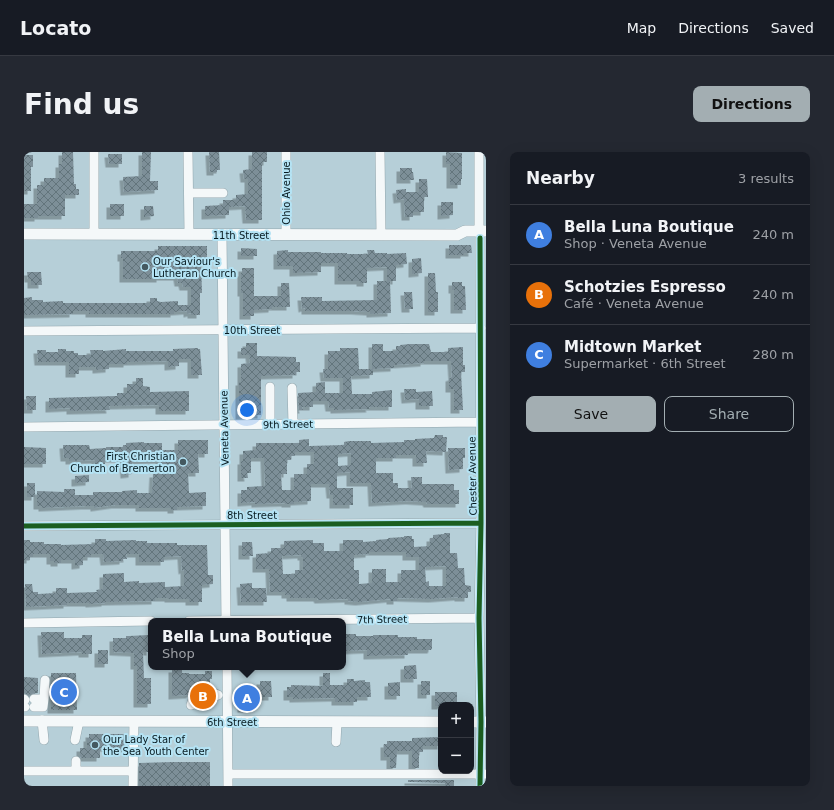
<!DOCTYPE html>
<meta charset="utf-8">
<style>
:root{--surface:#171b24;--page:#242831;--text:#f1f3f6;--muted:#9ea1a6;--line:#363941;--accent:#a3aeb2}
body{margin:0;font-family:"DejaVu Sans",sans-serif;background:var(--page);color:var(--text)}
.controls{position:absolute;right:12px;bottom:12px;display:grid;overflow:hidden;border-radius:8px;box-shadow:0 4px 16px #0002}
.controls button{width:36px;height:36px;display:grid;place-items:center;padding:0;border:0;border-bottom:1px solid var(--line);background:var(--surface);color:var(--text);font:20px sans-serif}
.you{position:absolute;left:223px;top:258px;width:14px;height:14px;margin:-10px;border:3px solid #fff;border-radius:50%;background:#1a73e8;box-shadow:0 0 0 6px #1a73e833}
.badge{display:grid;place-items:center;width:26px;height:26px;border-radius:50%;background:var(--accent);color:#fff;font-size:13px;font-weight:700}
.pin{position:absolute;translate:-50% -50%;border:2px solid #fff;box-shadow:0 1px 4px #0006}
.popup{position:absolute;left:124px;top:466px;width:198px;height:52px;box-sizing:border-box;display:grid;place-content:center;border-radius:8px;background:var(--surface);filter:drop-shadow(0 1px 3px #0005);font-size:13px;white-space:nowrap;color:var(--muted)}
.popup b{font-size:15px;color:var(--text)}
.popup::after{content:'';position:absolute;left:50%;top:100%;margin-left:-8px;border:8px solid transparent;border-top-color:var(--surface)}
.list{margin:0;padding:0;list-style:none}
h2{display:flex;justify-content:space-between;align-items:center;height:52px;margin:0;padding:0 16px;font-size:17px}
h2 small{font-size:13px;font-weight:400;color:var(--muted)}
.list li{display:grid;grid-template-columns:26px 1fr auto;gap:12px;align-items:center;box-sizing:border-box;height:60px;padding:0 16px;border-top:1px solid var(--line)}
.list b{display:block;font-size:15px;white-space:nowrap}
.list p{margin:0;font-size:13px;white-space:nowrap;color:var(--muted)}
.list em{font-size:13px;font-style:normal;color:var(--muted)}
.actions{display:flex;gap:8px;padding:12px 16px}
.actions a{flex:1;padding:9px 0;border:1px solid var(--accent);border-radius:8px;text-align:center;font-size:14px;color:var(--accent)}
.actions .main{background:var(--accent);color:#111}
.map{position:relative;flex:none;width:462px;height:634px;overflow:hidden;border-radius:8px}
header{display:flex;align-items:center;gap:24px;box-sizing:border-box;height:56px;padding:0 20px;background:var(--surface);border-bottom:1px solid var(--line)}
header strong{font-size:19px}
nav{display:flex;gap:22px;margin-inline-start:auto;font-size:14px}
.intro{display:flex;align-items:center;justify-content:space-between;box-sizing:border-box;height:96px;padding:0 24px}
h1{margin:0;font-size:28px}
.button{padding:10px 18px;border-radius:8px;background:var(--accent);color:#111;font-size:14px;font-weight:700}
main{display:flex;gap:24px;padding:0 24px}
aside{flex:1;background:var(--surface);border-radius:8px;box-shadow:0 4px 16px #0002}
.map>svg:first-child{display:block}
.building{fill:url(#building-cross-hatch);fill-rule:evenodd;filter:url(#shadow)}
.lines{fill:none;stroke-linecap:round;stroke-linejoin:round}
.minor-casing{stroke:#91a5ac;stroke-width:10}
.major-casing{stroke:#91a5ac;stroke-width:12}
.minor{stroke:#f4f8f9;stroke-width:9}
.major{stroke:#f4f8f9;stroke-width:11}
.cycleway-casing{stroke:#b4e3f4;stroke-width:8}
.cycleway{stroke:#1b5e20;stroke-width:5}
.poi-dot{fill:#445960;stroke:#b4e3f4;stroke-width:1.5}
.labels{text-anchor:middle;stroke-width:4;stroke-linejoin:round;paint-order:stroke}
.street-label{font-size:10px;fill:#071a20;stroke:#b4e3f4}
.poi-label{font-size:10px;fill:#071a20;stroke:#b4e3f4;text-anchor:start}
</style>
<header>
<strong>Locato</strong>
<nav><a>Map</a><a>Directions</a><a>Saved</a></nav>
</header>
<div class="intro"><h1>Find us</h1><a class="button">Directions</a></div>
<main>
<div class="map">
<svg width="462" height="634" viewBox="0 0 462 634">
<defs>
<pattern id="building-cross-hatch" width="8" height="8" patternUnits="userSpaceOnUse"><rect width="8" height="8" fill="#7d8f98"/><path d="M0 0l8 8M0 8l8-8" fill="none" stroke="#64747c"/></pattern>
<filter id="shadow"><feDropShadow dx="-3.5" dy="3.5" stdDeviation="0" flood-color="#0004"/></filter>
</defs>
<rect width="100%" height="100%" fill="#b6cfd8"/>
<path class="building" d="M38,0h11l1,32h2v5h3v6h-14v21h-27v2h-14v-14h13v-19h7v-7h15v-14h3z
M118,0h9l-1,29h8v9l-34,2 -1,-15 19,-1z
M185,0h10l1,18h-3v2h-7z
M228,0h15v10h-5v58h-16l-1,-14 -16,1v8l-24,1v-10l18,-1v-5h13v-5l12,-1v-15h-4l-1,-9 9,-1z
M422,0l16,1v26h-1v6h-11v-21h-4z
M84,2h14v10h-13z
M0,3h9v12h-2v24h-7z
M376,16h12v4h1l1,8h-14z
M395,27h8l1,18h-4v15h-11v5h-8l-1,-18 -7,1 -1,-10 10,-1v3h13z
M417,50h12v13l-12,1z
M86,52h14v12h-14z
M120,54h9l1,10 -10,1z
M425,93h22l1,8h-8v2h-15z
M134,94h49v14h-6l1,33h-2v22h-9v-2l-4,1v-3l-13,1v2h-85v-3h-16v3l-49,1v-17l8,-1v3h11v2l20,-1v2h87v-5h7v3l4,1 17,-1v4h13v-18h-8l-1,-4h-4l-1,-6h-17v2h-37v-21h-2v-7h37z
M217,96l16,1v7h-16z
M264,98v2h33v1h26v1h21l-1,-4h7l1,3h12v1l19,-1 1,11 -11,1v16h-9v-14l-20,1v15h-7v-2h-22v-18h-17v9l-28,1v-7h-16v-15z
M397,106l1,15 -10,1v-15z
M218,116h12v28h27v-13h8l1,24h-18v2l-18,1v6h-11v-23h-2v-20h1z
M3,120h14l1,13h-11v-6h-3z
M404,121h7l1,19h2v20h-10z
M353,129h13l1,32 -21,1v-2l-16,-1h-49v-3l-3,1 -1,-12h21v4l55,-1z
M428,130h10v4h3l1,24h-12v-20h-2z
M380,140h8l1,17h-8z
M222,191h11v13l39,1v5h4v10h-4v3l-35,1v39l-22,1v-34h2v-18l9,-1 -1,-8h-8v-7h5z
M348,192h11v7h13v-5h4v-1l10,-1h19l2,8h17v-4l15,-1v18h2v7h-4l2,38h-9v-21h-5v-11l3,-1 -1,-16h-27v2l-30,2v3l-22,1z
M174,196v1h2l2,26h-11v-16h-12v7l-11,1v-6l-41,1v2h-18v5l-13,1v-3h-17v7h-10v-12h-31l-1,-12h9v2h12v-3h8v2h8v2h4v2h13l-1,-5h13v1l23,-2v2h47v-2z
M316,196h18l1,21h14v6l-22,1 1,18h20v-2l20,-2v17h-23l1,2 -36,1v-2h-5l-1,-7h-15v6h-11l1,3h-4l-1,-17 18,-1v-9l9,-1v11h18v-15h-19l-1,-9h5v-18h12z
M112,226h7v8l7,1v5l39,-1v20h-30v-6l-50,1 1,4 -40,1v-3l-21,1v-11l68,-2v-3h10v-9h9z
M380,237h12v3l16,-1 1,15h-14v-7l-14,1z
M2,244h10v14h-9z
M411,283h8v2h4l-1,15 -20,-1 1,12h-11v-8h-20v3h-20v15h17v10h5v5h14l-1,-11h11v7h32v6h5v14h-32l-1,-2 -17,-1 -37,2 -1,-20h-21v-11l-13,1v15h16v17h-20v-10h-3l-1,-11h-18v17l-17,1v2h-9v-1l-30,1v-2l-14,1v-13h6v-3l18,-1 -1,-28h-13v15h-4l1,5h-7v-17h2v-10l13,-1v-7h43v-3l10,-1v7l35,-1v-3l5,-1h22v2l33,-1v-2h11v-1l19,-1zM271,300h19v12h-7v10h-13v16h-12l-1,-16h6v-14h4v-4h4zM327,301v12l-13,1v-12z
M154,288h30v14h-10l1,19h-11l1,20 17,-1v14l-29,1v3h-6v-2h-32v-3h-24l-21,3v-2h-9l-43,2v-2h-5v-15l27,1v-3h11v6h18v-3h29v-1l15,-1v3h15l1,-19h6v-14l-27,1v13l-8,1 -1,-16h-18v5h-10v-4l-26,1v-3h-5l-1,-13h26l1,4 16,-1v-1h17v-2h3v-2l18,-1v1h18v7h16z
M0,295l22,1v16h-22z
M424,296h17v10h-2v11l-14,1z
M65,323v7l-14,1v-7z
M3,331h8v14h-8z
M420,381h6v20h7l1,15h6l1,17 6,1v6h-3v6h-10v-1l-26,2 -35,-1v3h-7v-2l-31,3 -11,-1v-2l-30,1 -1,-2h-27v-3h-5v-3h-15l-1,-23h-13v-15l15,-1v-5h13v-7l29,-1v3h11v8h19v-11h20v2l13,-1v-1l12,-1v-1l16,-1v-1h8v3h2v8l16,-1v-8h3v-3l11,-1zM345,400h37v5h13v13h-18v12h-15v-13h-14v14l-13,1v-14h-5v-15l15,-1zM277,403v2h2v13h-8v4h-12l-1,-18zM422,414v20h-17v-5l-3,1 -1,-15z
M71,387h11v2l30,-1v1h11v2h30v2h30l1,30h5v9l-11,1v17h-13v-3h-21v-1h-13v3l-50,1v1l-16,1v-1h-22v2l-41,2 -1,-23h7l1,8h5v2l18,-1v-5h11v5l30,-1 -1,-2 7,-1v-15l21,-1v9l15,-1v2l26,-1v5l19,-1v-16l-2,1 -1,-15 -17,1v5h-25v-8h-13l1,5h-4v2l-19,1 -1,-8h-12v3h-8v8l-8,1v-6h-14v3h-7v-2h-4v-7h-17v3h-3v3h-6v-20h6v2h14v2h17v1l34,-1z
M218,390h10l1,14h-11z
M228,431v5h14l1,14h-26l-1,-18z
M17,480h23v6h18v-3h10v19h-10v-2l-40,2z
M319,482h13v2h17v-1h25v2h19v2h15v9l-1,2h-20v1h-3v4l-41,1v-6l-24,1z
M125,483l1,17h-7l1,26h7v26h-14v-38h-3v-13l-21,-1v-14h13v-2h3z
M74,498h10v14h-10z
M392,513l1,14h-13v-13z
M148,517h10v4h7v1h16v-3h7v8h-2v5h-8l1,2 -8,3 -6,6 -17,1z
M27,521h25l1,37h-26z
M299,521h7v12h17v-6h7v2l11,-1v2h5l1,15h-14v5h-22v-4l-42,1v-2h-6v-10h4v-2l32,1z
M0,525l14,1v15l-7,1 -2,2 -5,-3z
M236,529h11l1,16h-18v12h-13v-22h19z
M397,529h9v14h-9z
M376,530v14h-12v-13z
M411,540h22v13h-16v1h-6z
M65,582h37v15l-26,-1v10h-19l-1,-2v-8h7v-10h2z
M417,585v9h-18v6h-4v16h-7v-17h-15l-1,17h-6v-11h-6v-13h3v-3h25v-3z
M148,610h38v24h-71v-23z
M384,628h46v6h-9v-3l-35,-1h-2z"/>
<g class="lines">
<defs>
<path id="minor" d="M70,0v82
M164,0l1,82
M262,0v83
M356,0l1,83
M455,0v79
M165,41h34
M198,83l4,386
M456,86l1,285 -2,95 2,104 -1,64
M0,179l457,-3
M246,235v37
M268,236l1,36
M0,275l456,-5
M0,374l457,-3
M165,469l290,-3
M0,471l127,-2
M203,515l1,119
M0,547l1,1
M20,547l1,-19
M167,553c3,-13 16,-16 27,-10
M167,553l27,-10
M0,555h1
M10,555h9l1,-8h-10
M18,568l2,20
M51,588l4,-19
M312,590l1,-20
M0,619h108
M52,619v-10
M204,622h258
M109,634l1,-65"/>
<path id="major" d="M0,82l433,1 8,-4h21
M0,569l417,1
M447,570h15"/>
</defs>
<use href="#minor" class="minor-casing"/>
<use href="#major" class="major-casing"/>
<use href="#minor" class="minor"/>
<use href="#major" class="major"/>
<defs>
<path id="cycleway" d="M456,86l1,285 -2,95 2,104 -1,64
M0,374l457,-3"/>
</defs>
<use href="#cycleway" class="cycleway-casing"/>
<use href="#cycleway" class="cycleway"/>
</g>
<g class="poi-dot">
<circle cx="121" cy="115" r="4"/>
<circle cx="159" cy="310" r="4"/>
<circle cx="71" cy="593" r="4"/>
</g>
<g class="labels">
<g class="street-label">
<text transform="translate(262 41) rotate(-90)" y="4">Ohio Avenue</text>
<text x="217" y="87">11th Street</text>
<text x="228" y="182">10th Street</text>
<text transform="translate(264 272) rotate(-1)" y="4">9th Street</text>
<text transform="translate(200 276) rotate(-91)" y="4">Veneta Avenue</text>
<text transform="translate(448 324) rotate(-91)" y="4">Chester Avenue</text>
<text x="228" y="367">8th Street</text>
<text transform="translate(358 467) rotate(-1)" y="4">7th Street</text>
<text x="208" y="574">6th Street</text>
</g>
<g class="poi-label">
<text x="129" y="113">Our Saviour's<tspan x="129" dy="12">Lutheran Church</tspan></text>
<text x="151" y="308" text-anchor="end">First Christian<tspan x="151" dy="12">Church of Bremerton</tspan></text>
<text x="79" y="591">Our Lady Star of<tspan x="79" dy="12">the Sea Youth Center</tspan></text>
</g>
</g>
</svg>
<div class="controls">
<button>+</button>
<button>−</button>
</div>
<div class="you"></div>
<div class="pin badge" style="left:223px;top:546px;background:#3f7fe0">A</div>
<div class="popup"><b>Bella Luna Boutique</b>Shop</div>
<div class="pin badge" style="left:179px;top:544px;background:#e8710a">B</div>
<div class="pin badge" style="left:40px;top:540px;background:#3f7fe0">C</div>
</div>
<aside>
<h2>Nearby<small>3 results</small></h2>
<ul class="list">
<li><span class="badge" style="background:#3f7fe0">A</span><div><b>Bella Luna Boutique</b><p>Shop · Veneta Avenue</p></div><em>240 m</em></li>
<li><span class="badge" style="background:#e8710a">B</span><div><b>Schotzies Espresso</b><p>Café · Veneta Avenue</p></div><em>240 m</em></li>
<li><span class="badge" style="background:#3f7fe0">C</span><div><b>Midtown Market</b><p>Supermarket · 6th Street</p></div><em>280 m</em></li>
</ul>
<div class="actions"><a class="main">Save</a><a>Share</a></div>
</aside>
</main>
